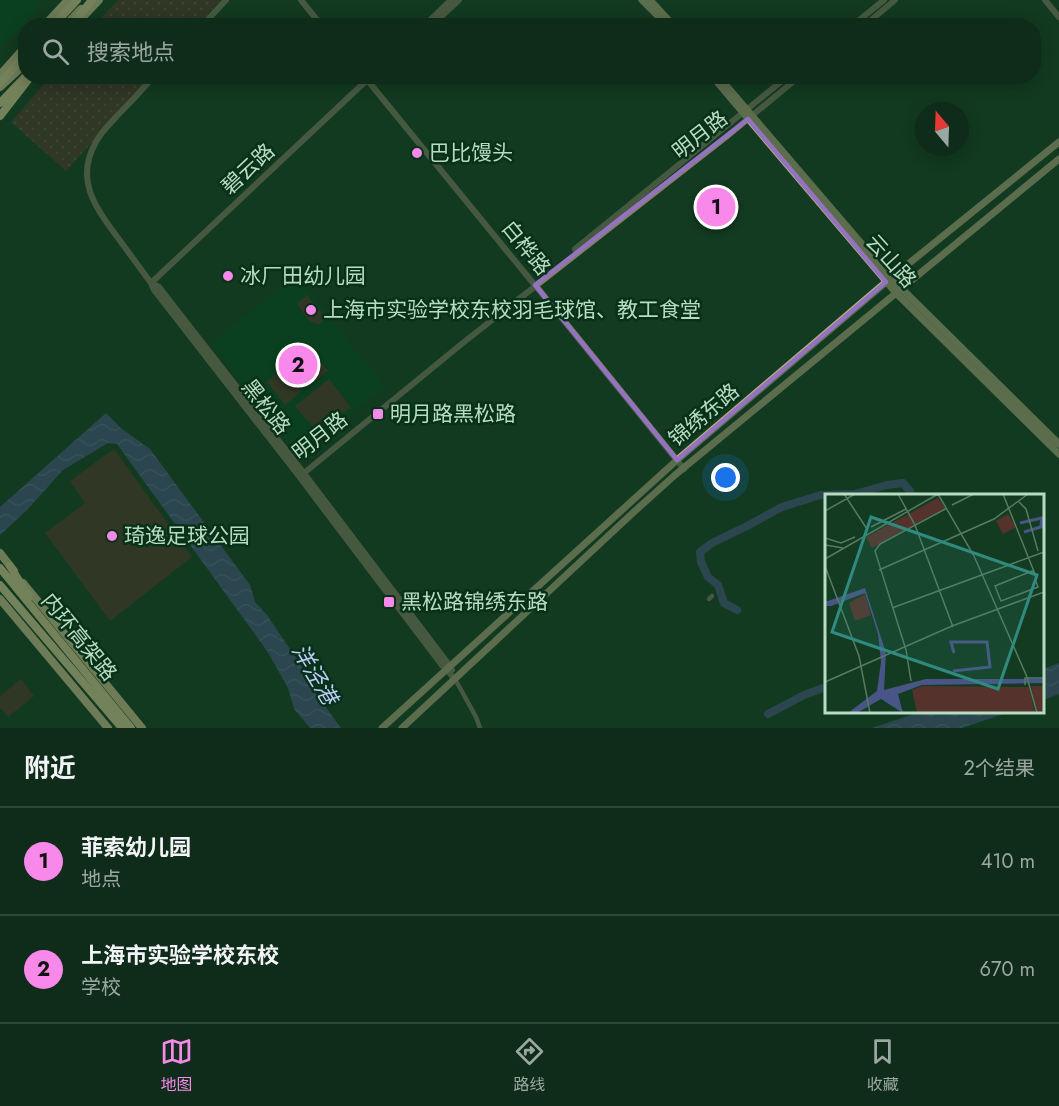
<!DOCTYPE html>
<html lang="zh">
<meta charset="utf-8">
<style>
:root{--surface:#0e2c19;--page:#173422;--text:#f1f3f6;--muted:#9ba7a2;--line:#2e4838;--accent:#f888e9}
body{margin:0;font-family:Jost,"Noto Sans SC",sans-serif;background:var(--page);color:var(--text)}
.compass{position:absolute;left:915px;top:102px;width:54px;height:54px;border-radius:50%;background:var(--surface);box-shadow:0 3px 15px #0003;rotate:341deg}
.you{position:absolute;left:726px;top:478px;width:21px;height:21px;margin:-15px;border:4px solid #fff;border-radius:50%;background:#1a73e8;box-shadow:0 0 0 9px #1a73e833}
.badge{display:grid;place-items:center;width:39px;height:39px;border-radius:50%;background:var(--accent);color:#111;font-size:20px;font-weight:700}
.pin{position:absolute;translate:-50% -50%;border:3px solid #fff;box-shadow:0 2px 6px #0006}
.list{margin:0;padding:0;list-style:none}
h2{display:flex;justify-content:space-between;align-items:center;height:78px;margin:0;padding:0 24px;font-size:26px}
h2 small{font-size:20px;font-weight:400;color:var(--muted)}
.list li{display:grid;grid-template-columns:39px 1fr auto;gap:18px;align-items:center;box-sizing:border-box;height:108px;padding:0 24px;border-top:2px solid var(--line)}
.list b{display:block;font-size:22px;white-space:nowrap}
.list p{margin:0;font-size:20px;white-space:nowrap;color:var(--muted)}
.list em{font-size:20px;font-style:normal;color:var(--muted)}
.icon{flex:none;width:33px;height:33px;fill:none;stroke:currentColor;stroke-width:2;stroke-linecap:round;stroke-linejoin:round}
.map{position:relative;flex:none;width:1059px;height:728px;overflow:hidden}
.search{position:absolute;background:var(--surface);box-shadow:0 3px 15px #0003;left:18px;right:18px;top:18px;height:66px;display:flex;align-items:center;gap:15px;box-sizing:border-box;padding:0 21px;border-radius:24px;color:var(--muted);font-size:22px}
.sheet{height:294px;background:var(--surface)}
nav{display:flex;justify-content:space-around;align-items:center;box-sizing:border-box;height:84px;border-top:2px solid var(--line);background:var(--surface);font-size:16px;color:var(--muted)}
nav a{display:grid;justify-items:center;gap:3px}
nav .on{color:var(--accent)}
.map>svg:first-child{display:block}
.built{fill:#004821}
.park{fill:url(#park-dots)}
.pitch{fill:#55332c}
.water{fill:url(#water-waves)}
.lines{fill:none;stroke-linecap:round;stroke-linejoin:round}
.river{stroke:#495586;stroke-width:8}
.minor{stroke:#867f66;stroke-width:4.5}
.tertiary{stroke:#867f66;stroke-width:6}
.secondary{stroke:#b6aa83;stroke-width:7}
.primary{stroke:#dbcb98;stroke-width:8}
.trunk{stroke:#ecdaa2;stroke-width:8}
.trunk-bridge{stroke:#ecdaa2;stroke-width:8}
.marked{fill:none;stroke:#9372c0;stroke-width:4.5;stroke-linejoin:round}
.poi-dot{fill:#f888e9;stroke:#073118;stroke-width:2}
.labels{text-anchor:middle;stroke-width:5;stroke-linejoin:round;paint-order:stroke}
.street-label{font-size:21px;fill:#b8dcc1;stroke:#073118}
.poi-label{font-size:21px;fill:#b8dcc1;stroke:#073118;text-anchor:start}
.water-label{font-size:22px;font-style:italic;fill:#bdcbf9;stroke:#073118}
.inset-river{fill:none;stroke:#495586;stroke-width:3}
.inset-road{fill:none;stroke:#557b61;stroke-width:1.5}
.view{fill:#318a7f;fill-opacity:0.15;stroke:#318a7f;stroke-width:3}
.inset-edge{fill:none;stroke:#b8dcc1;stroke-width:3}
</style>
<div class="map">
<svg width="1059" height="728" viewBox="0 0 1059 728">
<defs>
<pattern id="park-dots" width="8" height="8" patternUnits="userSpaceOnUse" patternTransform="scale(1.5)"><rect width="8" height="8" fill="#55332c"/><path d="M2 2h.1M6 6h.1" fill="none" stroke="#6b5049" stroke-width="1.8" stroke-linecap="round"/></pattern>
<pattern id="water-waves" width="16" height="10" patternUnits="userSpaceOnUse" patternTransform="scale(1.5)"><rect width="16" height="10" fill="#495586"/><path d="M0 5q4-4 8 0t8 0" fill="none" stroke="#616d95"/></pattern>
</defs>
<rect width="100%" height="100%" fill="#133b21"/>
<path class="built" d="M0,0h35l6,5 -41,43z
M296,275l89,112 -82,64 -8,-2 -4,-3 -80,-103z"/>
<path class="park" d="M118,0h103l-23,25h-103z
M50,77h102l-86,94 -55,-49z"/>
<path class="pitch" d="M307,295l18,22 -5,7c-11,1 -17,-12 -23,-20z
M315,356l13,15 -22,17 -12,-15z
M284,368l18,23 -17,14 -18,-23z
M329,379l22,28 -33,26 -23,-27z
M114,449l78,108 -82,64 -65,-88 40,-30 -15,-22z
M21,679l13,17 -26,21 -8,-9v-12z"/>
<path class="water" d="M106,413l16,16 28,20 100,136 5,17 12,13 35,52 12,24 27,37h-31l-16,-19 -6,-21 -21,-37 -150,-207 -9,-1 -45,27 -36,40 -27,25v-28z
M1059,663v31l-16,6v-31z
M920,712h89l-47,16h-90z"/>
<g class="lines">
<path class="river" d="M737,610l-13,-7 -6,-18 -10,-8 -7,-15 -1,-10 12,-9 35,-17 33,-18 8,-3 33,-10 34,-1 32,-9 16,-2 7,8 2,5
M768,714l36,-19 22,-8"/>
<path class="minor" d="M709,599l3,-3
M455,679l21,38 4,11"/>
<path class="tertiary" d="M301,0l21,26
M1045,0l14,17
M202,26l24,-26
M424,26l27,-26
M431,26l28,-26
M852,26l32,-26
M864,26l31,-26
M154,76c-12,14 -25,28 -38,41 -7,8 -15,15 -20,25 -22,38 0,66 22,96 11,15 22,30 33,45l3,7 144,185 143,189 14,15
M364,76l169,207
M575,249l213,-173
M151,283l8,4 141,181 150,198 2,4
M151,283l216,-203h5l4,-4
M535,285l149,184
M298,475l6,-2 160,-131 262,-205 74,-61"/>
<path class="secondary" d="M642,0l26,26
M650,0l24,26
M712,76l184,217 163,161
M718,76l173,202 168,166
M382,728l295,-268 209,-178 173,-140
M402,728l234,-218 39,-35 384,-316"/>
<path class="primary" d="M80,20l19,-20
M44,26l24,-26
M65,26l16,-17
M0,75l26,-29
M0,87l26,-24
M0,553l14,18
M23,583l119,145
M0,599l108,129"/>
<path class="trunk" d="M53,26l24,-26
M71,26l21,-26
M0,83l26,-29
M0,103l26,-27
M10,566l19,31
M0,568l131,160
M0,585l122,143"/>
<path class="trunk-bridge" d="M0,116l31,-40"/>
</g>
<path d="M0 0H1059V728H0ZM748,119l138,163 -209,178 -142,-175z" fill="#133b21" fill-opacity=".55" fill-rule="evenodd"/>
<path class="marked" d="M748,119l138,163 -209,178 -142,-175z"/>
<g class="poi-dot">
<circle cx="417" cy="153" r="6"/>
<circle cx="228" cy="276" r="6"/>
<circle cx="311" cy="310" r="6"/>
<rect x="372" y="408" width="12" height="12" rx="3"/>
<circle cx="112" cy="536" r="6"/>
<rect x="383" y="596" width="12" height="12" rx="3"/>
</g>
<g class="labels">
<g class="street-label">
<text transform="translate(700 135) rotate(-38)" y="7">明月路</text>
<text transform="translate(248 169) rotate(-43)" y="7">碧云路</text>
<text transform="translate(526 248) rotate(51)" y="7">白桦路</text>
<text transform="translate(891 261) rotate(48)" y="7">云山路</text>
<text transform="translate(266 407) rotate(52)" y="7">黑松路</text>
<text transform="translate(704 415) rotate(-40)" y="7">锦绣东路</text>
<text transform="translate(320 436) rotate(-38)" y="7">明月路</text>
<text transform="translate(79 637) rotate(51)" y="7">内环高架路</text>
</g>
<g class="poi-label">
<text x="429" y="160">巴比馒头</text>
<text x="240" y="283">冰厂田幼儿园</text>
<text x="323" y="317">上海市实验学校东校羽毛球馆、教工食堂</text>
<text x="390" y="421">明月路黑松路</text>
<text x="124" y="543">琦逸足球公园</text>
<text x="401" y="609">黑松路锦绣东路</text>
</g>
<g class="water-label">
<text transform="translate(315 674) rotate(59)" y="8">洋泾港</text>
</g>
</g>
<g transform="translate(825 494)">
<rect width="219" height="219" fill="#133b21"/>
<path d="M98,192l106,1 6,26h-118l-5,-23zM206,192h13v27h-8z" fill="#55332c"/>
<path d="M113,4l7,10 -73,40 -6,-11z" fill="#55332c"/>
<path d="M183,20l8,13 -13,7 -7,-13zM40,100l6,21 -16,6 -6,-18z" fill="#55332c"/>
<path d="M40,94l21,65 -2,37 42,-11h118v4l-122,2 -24,9 5,19 -22,-14 -24,14h-9l29,-22 4,-29 -3,-28 -13,-41 -34,13h-6v-4z" fill="#495586"/>
<path class="inset-river" d="M195,29l22,-5 -1,8M199,38l20,-6M128,177l37,-4 -3,-25h-36l3,11"/>
<path class="inset-road" d="M19,0l23,35M73,0l17,31 38,102M113,0l36,62 53,121 10,36M178,0l32,80M194,8l7,7 12,42M127,11l22,-11M0,17l30,-17M46,33l35,-18M0,44l16,5 14,-6M0,51l18,3M0,65l113,-65M0,72l34,90 11,57M54,76l115,-51 34,-25M210,85l3,8 -37,14 -6,-15 37,-15 5,7M67,114l152,-56M86,187l-5,-31 -31,-99 5,-7 67,-36M0,188l127,-56 92,-34M200,191v-7h19"/>
<path class="view" d="M46,23l166,58 -39,114 -166,-57z"/>
<rect width="219" height="219" class="inset-edge"/>
</g>
</svg>
<svg class="compass" viewBox="-18 -18 36 36"><path d="M0-13l5 13h-10z" fill="#e53935"/><path d="M0 13l5-13h-10z" fill="#9ba7a2"/></svg>
<div class="you"></div>
<div class="pin badge" style="left:716px;top:207px">1</div>
<div class="pin badge" style="left:298px;top:365px">2</div>
<div class="search"><svg class="icon" aria-label="search" viewBox="0 0 24 24"><circle cx="10" cy="10" r="6"/><path d="M15 15l6 6"/></svg>搜索地点</div>
</div>
<section class="sheet">
<h2>附近<small>2个结果</small></h2>
<ul class="list">
<li><span class="badge">1</span><div><b>菲索幼儿园</b><p>地点</p></div><em>410 m</em></li>
<li><span class="badge">2</span><div><b>上海市实验学校东校</b><p>学校</p></div><em>670 m</em></li>
</ul>
</section>
<nav>
<a class="on"><svg class="icon" aria-label="map" viewBox="0 0 24 24"><path d="M3 6l6-2 6 2 6-2v14l-6 2-6-2-6 2zM9 4v14M15 6v14"/></svg>地图</a>
<a><svg class="icon" aria-label="directions" viewBox="0 0 24 24"><path d="M12 3l9 9-9 9-9-9zM9 14v-3h6M13 9l2 2-2 2"/></svg>路线</a>
<a><svg class="icon" aria-label="saved" viewBox="0 0 24 24"><path d="M7 4h10v16l-5-4-5 4z"/></svg>收藏</a>
</nav>
